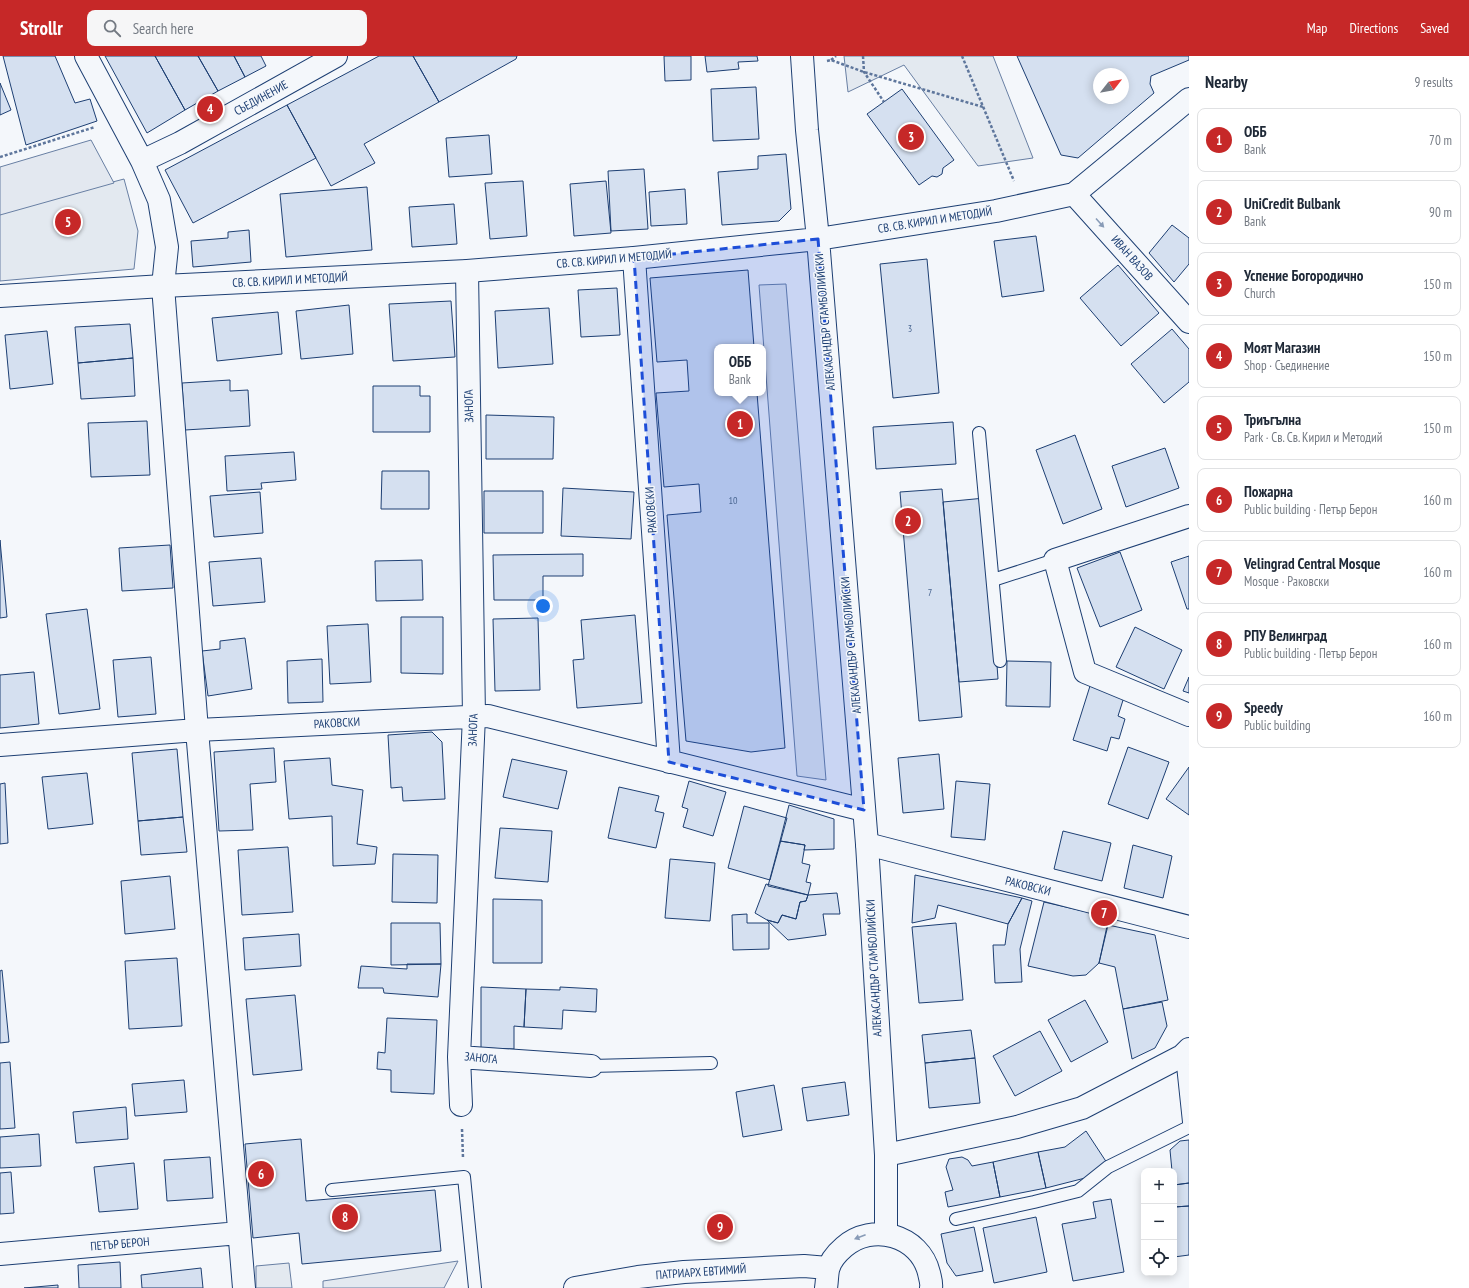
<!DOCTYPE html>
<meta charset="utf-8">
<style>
:root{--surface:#fff;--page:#f6f6f7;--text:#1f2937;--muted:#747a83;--line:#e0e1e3;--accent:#c62828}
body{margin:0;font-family:"PT Sans Narrow",sans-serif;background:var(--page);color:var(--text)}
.controls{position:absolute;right:12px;bottom:12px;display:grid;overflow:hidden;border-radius:8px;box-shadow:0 2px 10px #0003}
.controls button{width:36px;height:36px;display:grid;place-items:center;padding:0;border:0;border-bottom:1px solid var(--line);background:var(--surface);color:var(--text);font:20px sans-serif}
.compass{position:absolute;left:1093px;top:12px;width:36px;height:36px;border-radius:50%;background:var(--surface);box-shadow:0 2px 10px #0003;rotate:59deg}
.you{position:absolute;left:543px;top:550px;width:14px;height:14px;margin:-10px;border:3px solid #fff;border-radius:50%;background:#1a73e8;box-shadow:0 0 0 6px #1a73e833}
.badge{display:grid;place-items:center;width:26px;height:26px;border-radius:50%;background:var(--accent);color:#fff;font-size:13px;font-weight:700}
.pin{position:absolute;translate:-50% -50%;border:2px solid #fff;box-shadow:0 1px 4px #0006}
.popup{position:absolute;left:714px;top:288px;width:52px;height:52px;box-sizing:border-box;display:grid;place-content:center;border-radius:8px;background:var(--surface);filter:drop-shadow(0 1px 3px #0005);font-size:13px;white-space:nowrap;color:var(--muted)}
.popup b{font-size:15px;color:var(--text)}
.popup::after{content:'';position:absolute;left:50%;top:100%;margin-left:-8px;border:8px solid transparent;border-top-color:var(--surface)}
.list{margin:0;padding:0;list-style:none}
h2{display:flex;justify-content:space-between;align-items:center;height:52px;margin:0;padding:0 16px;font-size:17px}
h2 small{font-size:13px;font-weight:400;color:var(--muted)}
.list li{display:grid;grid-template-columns:26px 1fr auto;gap:12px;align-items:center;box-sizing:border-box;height:64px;margin:0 8px 8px;padding:0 8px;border:1px solid var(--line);border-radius:8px}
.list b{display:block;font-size:15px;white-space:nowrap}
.list p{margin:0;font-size:13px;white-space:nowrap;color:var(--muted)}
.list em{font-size:13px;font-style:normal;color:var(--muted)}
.icon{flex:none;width:22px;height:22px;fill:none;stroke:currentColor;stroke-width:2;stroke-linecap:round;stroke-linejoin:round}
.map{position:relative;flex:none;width:1189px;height:1232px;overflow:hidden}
header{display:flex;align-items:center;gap:24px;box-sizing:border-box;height:56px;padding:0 20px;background:var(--accent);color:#fff}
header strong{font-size:19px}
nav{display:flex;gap:22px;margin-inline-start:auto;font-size:14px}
.search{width:280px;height:36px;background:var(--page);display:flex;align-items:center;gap:10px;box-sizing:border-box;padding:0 14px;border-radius:8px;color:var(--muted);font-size:15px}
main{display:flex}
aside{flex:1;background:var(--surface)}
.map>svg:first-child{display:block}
.green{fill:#e3e9f0;stroke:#687fa3}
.parking{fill:#e3e8f0;stroke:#687fa3}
.building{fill:#d5e0f0;stroke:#1d3f73;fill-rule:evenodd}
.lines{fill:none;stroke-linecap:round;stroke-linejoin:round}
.lane-casing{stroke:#1d3f73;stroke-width:14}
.street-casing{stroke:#1d3f73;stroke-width:24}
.secondary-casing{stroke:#1d3f73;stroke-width:24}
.path{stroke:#5e769c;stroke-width:2.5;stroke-dasharray:3 2;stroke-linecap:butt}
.lane{stroke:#f4f7fb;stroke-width:12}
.street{stroke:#f4f7fb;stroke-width:22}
.secondary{stroke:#f4f7fb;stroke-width:22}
.oneway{fill:#889bb7}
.marked{fill:#1d4ed8;fill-opacity:0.2;stroke:#1d4ed8;stroke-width:3;stroke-dasharray:8 5;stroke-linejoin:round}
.labels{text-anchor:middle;stroke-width:3;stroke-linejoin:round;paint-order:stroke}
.number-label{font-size:10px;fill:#4b6792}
.street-label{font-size:12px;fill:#1d3f73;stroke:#f4f7fb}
</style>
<header>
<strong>Strollr</strong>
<div class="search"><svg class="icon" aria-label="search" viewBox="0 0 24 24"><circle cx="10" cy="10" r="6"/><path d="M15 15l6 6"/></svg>Search here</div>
<nav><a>Map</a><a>Directions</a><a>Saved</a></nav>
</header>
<main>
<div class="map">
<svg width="1189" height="1232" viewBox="0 0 1189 1232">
<rect width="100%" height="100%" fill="#f4f7fb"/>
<path class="green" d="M844,0h149l40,102 -55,8 -74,-101 -56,27z
M124,123l14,52 -4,38 -134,12v-69z
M786,228l40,496 -29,-4 -38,-491z
M458,1205l-14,27h-121v-7z
M289,1207l3,25h-36v-22z"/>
<path class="parking" d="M91,84l23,43 -114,32v-48z"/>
<path class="building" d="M3,0h52l20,47 15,-4 7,22 -71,24z
M105,0h50l30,54 -38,23z
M155,0h43l20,35 -33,19z
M198,0h36l11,21 -27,14z
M234,0h27l5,10 -21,11z
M379,0h34l26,46 -75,42 11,19 -44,23 -44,-81z
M413,0h104l-1,3 -77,43z
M664,0h27v24l-26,1z
M705,0h52l1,5 -20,1 1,7 -32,3z
M1017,0h172v4l-38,16 -1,8 4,9 -76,65 -17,-3zM1099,18h24v24h-24z
M0,27l11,27 -11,5z
M756,31l3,52 -46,2 -2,-52z
M902,33l52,71 -11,8 -1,6 -5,3 -5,-1 -13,9 -52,-71z
M287,49l29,53 -123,65 -28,-53z
M489,79l3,39 -43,3 -3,-39z
M786,98l5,55 -12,12 -57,4 -4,-53 40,-3v-13z
M644,113l4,60 -37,2 -3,-60z
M523,125l4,55 -37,3 -5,-56z
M606,125l5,52 -37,3 -4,-52z
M367,131l5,63 -86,7 -6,-63z
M685,133l2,35 -36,2 -2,-34z
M454,148l3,40 -45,3 -3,-40z
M1172,169l17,13v26l-15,18 -25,-29z
M249,174l2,32 -58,5 -2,-26 37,-3v-6z
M1036,180l8,55 -42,6 -8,-56z
M927,203l12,134 -46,5 -13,-134z
M1118,209l41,48 -38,33 -41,-48z
M748,214l6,77h-37v46h40l28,355 -34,4 -65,-11 -19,-226 34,-3 -2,-28 -35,3 -8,-94 33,-2 -2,-31 -30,2 -7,-84z
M617,232l3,47 -39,2 -3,-47z
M451,245l4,56 -62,4 -4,-57z
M349,249l4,49 -52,5 -5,-48z
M549,252l4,56 -55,4 -3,-57z
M278,256l4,42 -65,7 -5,-43z
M130,268l3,34 -55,5 -3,-36z
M1172,273l17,20v33l-25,21 -33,-39z
M47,275l6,53 -43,5 -5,-54z
M133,302l2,38 -54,3 -3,-36z
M230,324v11l18,-1 2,36 -65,4 -3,-47z
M373,330h47v10h10v36h-57z
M486,359l68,2 -1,42h-67z
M147,365l3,54 -59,2 -3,-54z
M953,366l3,42 -80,5 -3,-42z
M1075,379l27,74 -39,15 -27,-74z
M1165,392l14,40 -53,19 -14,-41z
M294,396l2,28 -35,3 1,6 -35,2 -2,-35z
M382,415h47v38h-48z
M563,432l71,4 -3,47 -70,-3z
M942,433l20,228 -43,4 -19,-229z
M484,435h59v42h-59z
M260,436l3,41 -49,4 -4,-41z
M985,442l13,181 -39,3 -16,-180z
M0,484l7,77 -7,1z
M170,489l3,43 -51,3 -3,-43z
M1120,496l22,58 -42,17 -23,-59z
M583,498v22h-40v24h-49l-1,-45z
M1189,500v53h-2l-16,-47z
M261,502l4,44 -52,4 -4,-44z
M422,504l1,40 -47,1 -1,-40z
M87,553l13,100 -41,5 -13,-100z
M635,559l7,88 -65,5 -4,-48 11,-1 -3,-39z
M401,561h42v57l-42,-1z
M538,562l2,72 -45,1 -2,-72z
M368,568l3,58 -41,2 -3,-58z
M1135,571l47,23 -18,39 -48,-22z
M245,582l7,51 -44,7 -6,-45 18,-2v-8z
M151,601l5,57 -38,3 -5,-57z
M322,603l1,43 -35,1 -1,-42z
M1007,605l44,1 -1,45 -44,-1z
M34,616l5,52 -39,4v-53z
M1189,621v16l-6,-2z
M1090,630l34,11 -6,19 7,3 -6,20 -8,-2 -4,14 -34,-11z
M432,676l10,10 3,57 -42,2 -1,-14 -11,1 -3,-53z
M1128,691l41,15 -21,57 -40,-15z
M274,692l2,34 -26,2 3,46 -34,1 -5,-79z
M177,693l6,68 -45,4 -6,-68z
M939,698l5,55 -41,4 -5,-55z
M330,702l2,27 31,5 -6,54 20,3 -2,17 -42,2 -1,-50 -43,3 -5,-58z
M512,703l55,12 -9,38 -55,-12z
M1189,711v48l-23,-16z
M87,717l6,51 -45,5 -6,-52z
M689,725l37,11 -13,44 -30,-9 5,-18 -6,-2z
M956,725l34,3 -5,56 -34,-3z
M5,727l3,60 -8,1v-60z
M619,731l40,9 -4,15 9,2 -8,35 -48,-10z
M789,749l45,14v30l-30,1 1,-5 -25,-4z
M744,750l43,12 -17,62 -42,-12z
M183,761l4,35 -46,3 -3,-34z
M500,772l52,3 -4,51 -53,-4z
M1063,775l48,12 -9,38 -48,-12z
M780,785l25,4 -3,18 8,2 -4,17 5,1 -3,12 -40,-9z
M1133,789l39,11 -9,42 -39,-10z
M288,791l5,65 -51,3 -4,-65z
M393,798l45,1 -1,48 -45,-1z
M670,803l45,4 -5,58 -45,-3z
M915,819l107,23 -14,26 -70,-19 -3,13 -23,5z
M170,820l5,53 -50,5 -4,-53z
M766,828l42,11 -2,6 -6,1 -4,17 -14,-4 -4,8 -11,-3 -12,-7z
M837,837l3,21h-17l3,21 -38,5 -21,-20 11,3 4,-8 14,4 4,-17 6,-1 2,-6z
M1022,842l10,3 -12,48 2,33 -27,1 -2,-38h12l3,-21z
M493,843l49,1v63h-49z
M1044,846l65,15 -10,46 -13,12 -13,1 -45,-10z
M747,858v9h22v26l-36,1 -1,-35z
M391,867h49l1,41 -50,1z
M956,867l7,77 -44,3 -7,-76z
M1108,869l47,10 13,65 -45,9 -8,-42 -16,-4z
M299,878l2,32 -56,4 -2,-32z
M177,902l5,68 -53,3 -4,-68z
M407,908h34l-3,33 -54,-4 -1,-5h-25l3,-22 46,3z
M2,914l7,72 -9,1v-72z
M481,931l45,2 -2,38 -10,-1v23l-33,-1z
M560,931l37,2 -1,23 -33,-2 -1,19 -38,-2 2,-38 34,1z
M295,939l7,75 -49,5 -7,-76z
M1085,944l23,42 -37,20 -23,-42z
M1162,946l5,24 -12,22 -23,11 -9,-50z
M387,962l50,2 -3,74 -43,-2v-22l-14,-1 1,-17 7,1z
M971,974l4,28 -50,5 -3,-28z
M1040,975l22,40 -47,25 -22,-40z
M975,1002l5,45 -51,5 -4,-45z
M10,1006l5,66 -15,1v-66z
M184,1024l3,32 -52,4 -3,-32z
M845,1026l4,33 -42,6 -5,-33z
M774,1029l8,45 -39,7 -7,-45z
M126,1051l2,32 -52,4 -3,-31z
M1086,1075l23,35 -16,10 -47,12 -8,-36 27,-5z
M39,1078l2,32 -41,2v-31z
M301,1083l5,62 129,-11 6,61 -139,13 -3,-31 -46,5 -8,-94z
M1189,1084v43l-15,2v-14h-2l-2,-21 10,-9z
M1038,1096l8,36 -46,9 -7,-35z
M210,1101l3,41 -46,3 -3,-41z
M962,1101l6,3 4,6 21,-4 7,35 -52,10 -3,-15 8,-2 -7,-23 3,-8z
M134,1107l4,46 -39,3 -5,-45z
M11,1116l3,41 -14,1v-41z
M1189,1127v23l-15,1v-22z
M1111,1143l13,73 -51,9 -11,-57 34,-6 -3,-16z
M1189,1150v49l-15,2v-50z
M1036,1161l11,55 -53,11 -11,-55z
M974,1171l9,44 -27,5 -9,-13 -6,-29z
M120,1206l1,26h-42l-1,-23z
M201,1212l2,20h-61l-1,-13z
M58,1229v3h-34z"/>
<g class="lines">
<defs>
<path id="lane" d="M979,377l21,228
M993,524l62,-20
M1182,1000l7,66
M591,1010l120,-3
M332,1134l132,-13 11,111
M956,1163l78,-17 44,-11 30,-24 81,-40"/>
<path id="street" d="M86,0l56,105 17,39 8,47 -4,39 34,444 47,558
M142,105l38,-18 156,-87
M1074,138l115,128
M634,202l35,504
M467,215l7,445 -15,341 132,9
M1189,460l-134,44 30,112 104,43
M0,689l197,-15 291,-14 376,94
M867,788l322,83
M459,1001l2,48
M886,1099l131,-28 65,-19 100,-52 7,-7
M0,1198l239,-21"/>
<path id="secondary" d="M802,0l5,74 11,109 49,605 19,311v79
M0,240l163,-10 304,-15 167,-13 184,-19 178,-28 78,-17 115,-95
M575,1232l63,-11 46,-5 120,-6 24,2
M826,1232c1,-6 1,-13 2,-18 2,-9 9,-17 16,-23 28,-25 76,-12 85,26 1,5 3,10 2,15"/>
</defs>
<use href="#lane" class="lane-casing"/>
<use href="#street" class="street-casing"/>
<use href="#secondary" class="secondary-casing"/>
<path class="path" d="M863,0l1,16 20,30
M962,0l52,125
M831,4l5,-4
M827,5l4,-1 33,12 119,35
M0,101l95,-30
M462,1073l1,29"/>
<use href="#lane" class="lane"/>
<use href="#street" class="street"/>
<use href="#secondary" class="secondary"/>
</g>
<defs><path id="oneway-solid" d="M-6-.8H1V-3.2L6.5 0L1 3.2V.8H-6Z"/></defs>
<g class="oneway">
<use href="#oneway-solid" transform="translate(1100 167) rotate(48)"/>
<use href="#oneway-solid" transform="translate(860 1181) rotate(159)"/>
</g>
<path class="marked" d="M818,183l46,571 -195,-48 -35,-504z"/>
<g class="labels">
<g class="number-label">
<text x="910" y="276">3</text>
<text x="733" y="448">10</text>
<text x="930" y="540">7</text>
</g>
<g class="street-label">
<text transform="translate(261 42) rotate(-29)" y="4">СЪЕДИНЕНИЕ</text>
<text transform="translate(935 164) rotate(-9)" y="4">СВ. СВ. КИРИЛ И МЕТОДИЙ</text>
<text transform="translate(1132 202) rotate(48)" y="4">ИВАН ВАЗОВ</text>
<text transform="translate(614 203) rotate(-5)" y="4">СВ. СВ. КИРИЛ И МЕТОДИЙ</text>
<text transform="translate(290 224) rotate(-3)" y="4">СВ. СВ. КИРИЛ И МЕТОДИЙ</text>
<text transform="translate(825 266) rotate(-95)" y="4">АЛЕКАСАНДЪР СТАМБОЛИЙСКИ</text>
<text transform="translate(469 350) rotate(-91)" y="4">ЗАНОГА</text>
<text transform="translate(651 454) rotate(-94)" y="4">РАКОВСКИ</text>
<text transform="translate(851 589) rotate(-95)" y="4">АЛЕКАСАНДЪР СТАМБОЛИЙСКИ</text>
<text transform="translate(337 667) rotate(-3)" y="4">РАКОВСКИ</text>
<text transform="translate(473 674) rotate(-88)" y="4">ЗАНОГА</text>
<text transform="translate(1028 830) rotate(14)" y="4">РАКОВСКИ</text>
<text transform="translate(874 912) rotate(-93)" y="4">АЛЕКАСАНДЪР СТАМБОЛИЙСКИ</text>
<text transform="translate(481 1002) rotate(6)" y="4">ЗАНОГА</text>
<text transform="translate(120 1188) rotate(-5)" y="4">ПЕТЪР БЕРОН</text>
<text transform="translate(701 1216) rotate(-4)" y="4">ПАТРИАРХ ЕВТИМИЙ</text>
</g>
</g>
</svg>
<div class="controls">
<button>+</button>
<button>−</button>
<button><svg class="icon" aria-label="locate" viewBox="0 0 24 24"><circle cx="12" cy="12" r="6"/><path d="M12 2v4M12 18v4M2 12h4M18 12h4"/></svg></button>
</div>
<svg class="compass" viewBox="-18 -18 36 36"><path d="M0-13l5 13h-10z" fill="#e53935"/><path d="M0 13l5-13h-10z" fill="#747a83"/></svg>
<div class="you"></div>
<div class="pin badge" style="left:740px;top:368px">1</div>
<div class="popup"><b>ОББ</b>Bank</div>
<div class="pin badge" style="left:908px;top:465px">2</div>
<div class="pin badge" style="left:911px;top:81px">3</div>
<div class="pin badge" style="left:210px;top:53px">4</div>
<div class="pin badge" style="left:68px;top:166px">5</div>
<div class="pin badge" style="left:261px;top:1118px">6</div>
<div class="pin badge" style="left:1104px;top:857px">7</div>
<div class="pin badge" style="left:345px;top:1161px">8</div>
<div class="pin badge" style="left:720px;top:1171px">9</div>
</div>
<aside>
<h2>Nearby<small>9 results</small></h2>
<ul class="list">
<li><span class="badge">1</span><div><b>ОББ</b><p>Bank</p></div><em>70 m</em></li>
<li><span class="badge">2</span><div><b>UniCredit Bulbank</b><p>Bank</p></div><em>90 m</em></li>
<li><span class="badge">3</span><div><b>Успение Богородично</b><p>Church</p></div><em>150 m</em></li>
<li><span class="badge">4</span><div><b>Моят Магазин</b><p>Shop · Съединение</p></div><em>150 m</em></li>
<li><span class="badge">5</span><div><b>Триъгълна</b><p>Park · Св. Св. Кирил и Методий</p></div><em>150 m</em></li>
<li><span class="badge">6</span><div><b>Пожарна</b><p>Public building · Петър Берон</p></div><em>160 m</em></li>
<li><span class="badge">7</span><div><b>Velingrad Central Mosque</b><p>Mosque · Раковски</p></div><em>160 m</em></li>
<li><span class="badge">8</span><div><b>РПУ Велинград</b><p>Public building · Петър Берон</p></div><em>160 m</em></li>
<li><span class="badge">9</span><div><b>Speedy</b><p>Public building</p></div><em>160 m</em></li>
</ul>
</aside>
</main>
